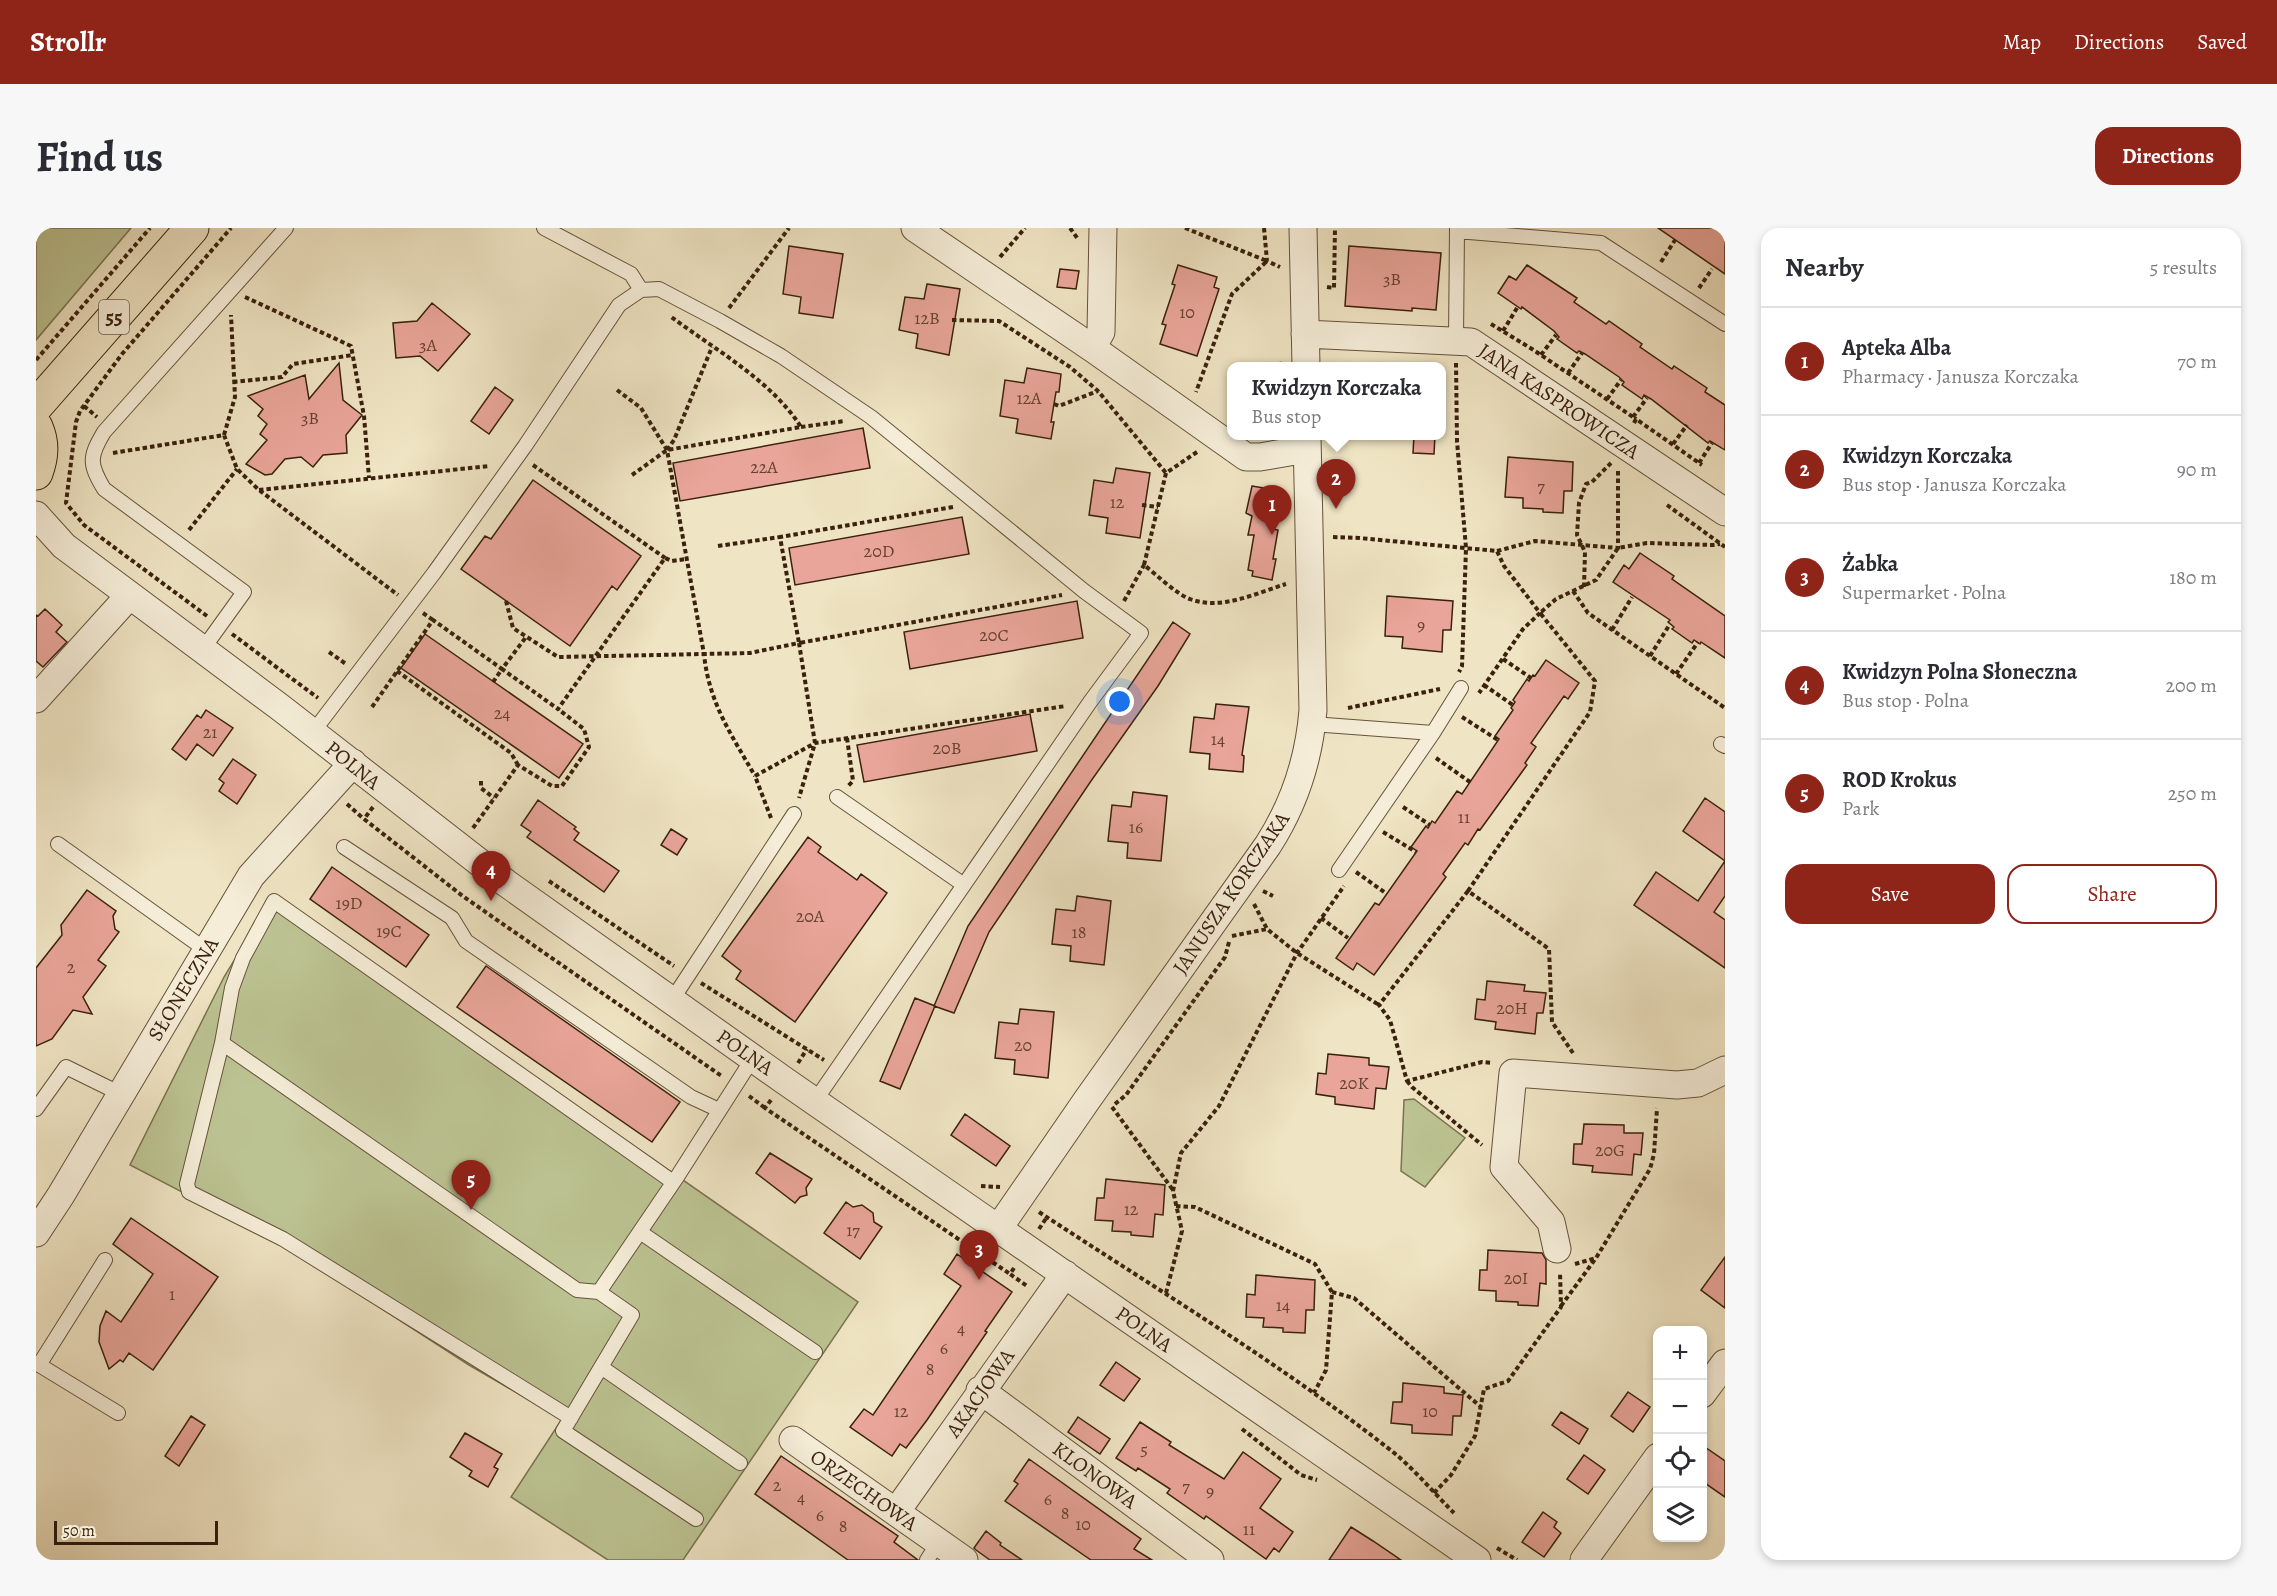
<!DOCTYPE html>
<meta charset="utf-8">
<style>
:root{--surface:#fff;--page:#f7f7f7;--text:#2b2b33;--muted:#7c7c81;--line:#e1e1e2;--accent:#8f2418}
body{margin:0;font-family:Alegreya,serif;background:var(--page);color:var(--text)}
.controls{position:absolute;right:18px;bottom:18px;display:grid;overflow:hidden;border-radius:12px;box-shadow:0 3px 9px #0003}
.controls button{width:54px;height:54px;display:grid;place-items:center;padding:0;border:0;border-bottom:2px solid var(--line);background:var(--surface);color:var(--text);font:30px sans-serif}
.scale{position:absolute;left:18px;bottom:15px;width:164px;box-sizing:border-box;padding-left:6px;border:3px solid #3a210e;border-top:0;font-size:16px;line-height:21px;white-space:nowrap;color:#3a210e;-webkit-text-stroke:4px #f5edd8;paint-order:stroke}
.you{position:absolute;left:1084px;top:474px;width:21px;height:21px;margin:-15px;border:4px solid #fff;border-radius:50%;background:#1a73e8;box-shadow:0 0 0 9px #1a73e833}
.badge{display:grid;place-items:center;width:39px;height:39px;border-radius:50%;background:var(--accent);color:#fff;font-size:20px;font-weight:700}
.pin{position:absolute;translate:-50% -50px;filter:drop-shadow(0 2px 3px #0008)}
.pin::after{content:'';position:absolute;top:32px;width:21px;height:18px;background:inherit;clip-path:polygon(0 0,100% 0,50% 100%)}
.popup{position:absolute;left:1191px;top:134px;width:219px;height:78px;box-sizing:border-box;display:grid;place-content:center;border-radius:12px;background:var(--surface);filter:drop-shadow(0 2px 4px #0005);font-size:20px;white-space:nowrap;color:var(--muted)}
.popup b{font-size:22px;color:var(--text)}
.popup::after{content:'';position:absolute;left:50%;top:100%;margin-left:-12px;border:12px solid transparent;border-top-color:var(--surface)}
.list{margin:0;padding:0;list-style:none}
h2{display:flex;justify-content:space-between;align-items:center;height:78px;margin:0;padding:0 24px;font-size:26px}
h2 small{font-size:20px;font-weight:400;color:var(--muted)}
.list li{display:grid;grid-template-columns:39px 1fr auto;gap:18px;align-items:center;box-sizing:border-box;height:108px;padding:0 24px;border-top:2px solid var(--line)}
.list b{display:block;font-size:22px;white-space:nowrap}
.list p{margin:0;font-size:20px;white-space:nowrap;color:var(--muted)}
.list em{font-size:20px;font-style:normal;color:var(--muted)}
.actions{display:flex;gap:12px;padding:18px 24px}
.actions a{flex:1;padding:14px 0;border:2px solid var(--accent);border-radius:18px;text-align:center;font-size:21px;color:var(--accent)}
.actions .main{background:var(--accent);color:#fff}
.icon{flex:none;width:33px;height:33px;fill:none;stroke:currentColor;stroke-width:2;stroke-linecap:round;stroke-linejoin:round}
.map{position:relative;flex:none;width:1689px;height:1332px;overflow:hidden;border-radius:18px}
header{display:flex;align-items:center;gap:36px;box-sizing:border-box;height:84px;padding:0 30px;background:var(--accent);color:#fff}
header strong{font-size:28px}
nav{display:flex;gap:33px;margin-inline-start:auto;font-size:21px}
.intro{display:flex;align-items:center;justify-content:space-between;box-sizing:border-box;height:144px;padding:0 36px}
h1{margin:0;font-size:42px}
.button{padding:15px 27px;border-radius:18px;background:var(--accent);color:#fff;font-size:21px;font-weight:700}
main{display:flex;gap:36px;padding:0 36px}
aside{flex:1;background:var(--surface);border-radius:18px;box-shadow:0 3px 9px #0003}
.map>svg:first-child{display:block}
.green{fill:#bcc392;stroke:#7b7250;stroke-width:1.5}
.building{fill:#e9a599;stroke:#3a210e;stroke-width:1.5}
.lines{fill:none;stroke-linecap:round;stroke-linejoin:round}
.service-casing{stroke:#67523b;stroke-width:16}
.minor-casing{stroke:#67523b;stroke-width:29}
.primary-casing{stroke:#3a210e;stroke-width:35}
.path{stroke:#3a210e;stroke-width:4;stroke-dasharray:4.5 3;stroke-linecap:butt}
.service{stroke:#f5edd8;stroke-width:14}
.minor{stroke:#f5edd8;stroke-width:27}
.primary{stroke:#efe4c3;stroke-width:33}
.labels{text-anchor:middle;stroke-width:4.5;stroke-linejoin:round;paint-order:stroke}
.number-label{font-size:18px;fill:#664231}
.shield{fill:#f5edd8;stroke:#725e4b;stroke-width:1.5}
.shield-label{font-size:20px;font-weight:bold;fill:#3a210e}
.street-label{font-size:21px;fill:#3a210e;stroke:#f5edd8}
</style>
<header>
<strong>Strollr</strong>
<nav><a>Map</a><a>Directions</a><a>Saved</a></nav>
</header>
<div class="intro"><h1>Find us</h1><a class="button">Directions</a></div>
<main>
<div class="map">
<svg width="1689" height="1332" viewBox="0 0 1689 1332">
<rect width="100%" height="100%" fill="#efe4c3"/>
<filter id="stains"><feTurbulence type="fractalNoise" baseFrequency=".00333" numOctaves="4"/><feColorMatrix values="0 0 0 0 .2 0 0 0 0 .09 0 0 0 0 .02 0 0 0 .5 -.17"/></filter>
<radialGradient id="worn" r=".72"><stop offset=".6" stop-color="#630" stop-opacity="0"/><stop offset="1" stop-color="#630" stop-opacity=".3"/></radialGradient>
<path class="green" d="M0,0h95l-95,112z
M238,667l584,407 -175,258h-75l-97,-63 51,-78 -93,-54 -189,-122 -150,-78 94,-188z
M1378,871l51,39 -40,49 -24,-16 3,-71z"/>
<path class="building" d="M1622,0h67v46z
M753,18l54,8 -10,64 -34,-5 2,-16 -18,-3z
M1313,18l92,7 -5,57 -24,-2v3l-67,-5z
M1142,37l39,12 -3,10 5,2 -22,67 -37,-12 6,-19 -4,-1 13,-39 -3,-1z
M1491,37l50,33 -3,4 32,22 3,-3 33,23 -2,3 32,22 2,-3 33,22 -2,4 20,13v45l-15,-9 -2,2 -57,-44 -7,-4 -2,4 -20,-14 2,-3 -5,-5 -34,-23 -6,-3 -2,2 -20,-14 2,-2 -5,-6 -32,-24 -1,2 -23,-16 11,-17 7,4z
M1024,41l19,2 -3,18 -19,-2z
M891,56l33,5 -11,66 -33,-7 2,-14 -19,-4 6,-33 19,2z
M396,75l38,31 -32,37 -18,-15 -24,2 -3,-35 24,-2z
M303,135l4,37 19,15 -16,20 1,18 -24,2 -10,12 -12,-10 -16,2 -13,15 -7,1 -19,-11 21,-24 -7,-6 7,-10 -9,-8 5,-7 -15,-13 57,-21 4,24z
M991,140l34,6 -2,18h-3l-5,30h3l-3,17 -35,-6 2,-14 -18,-3 5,-36 19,3z
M459,159l18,13 -24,34 -18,-13z
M827,200l7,40 -190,33 -7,-38z
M1378,207h21l-1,19 -21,-1z
M1472,229l65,5 -1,29h-8l-1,22 -20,-1v-3l-20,-1v-10l-18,-1z
M1080,240l34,5 -10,65 -34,-5 2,-15 -19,-3 5,-35 19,3z
M497,252l108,76 -24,34 -5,-4 -42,60 -109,-77 24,-33 6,3z
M1216,258l18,3 -1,9 6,1 -3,30 6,1 -5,29h3l-4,21 -20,-4 1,-5 -5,-1 6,-35h-6l4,-19 -6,-3z
M926,289l7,37 -174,31 -6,-37z
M1604,325l34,23 -2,3 53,37v42l-24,-16 -1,2 -6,-4 -2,3 -20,-14 2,-2 -6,-5 2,-2 -57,-38 11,-17 5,4z
M1351,368l66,5 -2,29h-8l-1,22 -40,-4 1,-11 -18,-1z
M1041,373l6,37 -173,31 -6,-37z
M9,381l17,16 -6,7 11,10 -24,25 -7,-6v-46l2,1z
M1137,394l17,12 -32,52 -67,95 -102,151 -35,81 -20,-7 34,-80z
M389,406l158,110 -24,34 -158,-110z
M1510,432l33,23 -11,16 -4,-3 -33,47 5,4 -11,16 2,2 -47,65 -2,-1 -10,16 -3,-2 -22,31 3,3 -72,98 -17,-12 -4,7 -17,-12 39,-55 4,2 38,-54 -6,-4 15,-21 2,2 4,-7 3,2 22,-32 5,3 37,-55 -4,-3 18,-26 -2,-2 4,-6 -2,-2 14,-21 2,2 4,-6 2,1z
M1180,476l33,3 -7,48 2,1 -1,16 -34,-3 1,-15 -20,-2 4,-35 20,2z
M170,482l27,18 -20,28 -16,-12 -11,16 -14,-11 25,-34 4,3z
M994,486l7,37 -173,31 -7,-37z
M197,531l23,16 -19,29 -18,-13 5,-8 -5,-4z
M1097,564l34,4 -6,65 -34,-3 1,-15 -20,-2 4,-36 19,2z
M1669,570l20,14v84l-11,16 11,8v48l-91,-63 22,-33 42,29 27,-40 -42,-30z
M502,572l38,27 -2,2 5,4 -5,7 45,31 -15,21 -77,-55 4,-5 -10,-7z
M635,601l16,10 -10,16 -16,-10z
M772,609l13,10 -3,5 39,28 4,-6 26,19 -92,129 -59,-43 5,-8 -19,-15z
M296,639l97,68 -23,32 -96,-68z
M51,662l29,21 -3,5 2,13 4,3 -21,28 8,6 -23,31 9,17 -19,-4 -21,29 -16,7v-78l26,-33 -1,-10z
M1041,668l34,5 -7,64 -34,-4 1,-15 -19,-2 4,-35 19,2z
M450,738l194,136 -28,40 -195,-135z
M1451,753l38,4 -1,6 22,2 -3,20h-6l-2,21 -40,-5 1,-7 -21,-3 2,-20 8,1z
M879,770l20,8 -35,83 -20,-8z
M984,781l34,3 -6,66 -34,-4 1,-14 -20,-2 4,-36 19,2z
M1292,826l41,4v7l20,2 -3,22 -10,-1 -2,21 -39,-5v-7l-19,-3 2,-21 8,1z
M929,886l45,32 -14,20 -45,-31z
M1548,896l40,1v8h19l-2,22 -7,-1 -2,21 -40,-3 1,-6 -20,-2 1,-20h8z
M734,925l42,26 -6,9 1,7 -7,2 -5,6 -39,-30z
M1070,951l59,6 -2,30 -8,-1 -2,23 -22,-2v-3l-19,-1 1,-10 -18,-1 2,-22h7z
M810,974l7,5 9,-2 11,8 1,9 8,5 -22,32 -36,-26z
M95,990l87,59 -65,93 -24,-17 -6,9 -3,-2 -11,9 -10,-27 1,-16 6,-15 15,11 32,-48 -40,-30z
M1452,1022l54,3 4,7v24l-6,-1 -2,23 -20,-1v-3l-22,-1v-10l-17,-1 1,-20h7z
M921,1026l55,38 -27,39 2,1 -60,88 -21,28 -6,-4 -8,12 -42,-29 14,-18 9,6 88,-129 -17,-12z
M1689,1029v51l-24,-18z
M1220,1047l59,5 -1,30h-8l-1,23 -22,-1v-4l-20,-1 1,-9 -18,-1 1,-23 8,1z
M1080,1134l24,17 -16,22 -24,-16z
M1367,1155l41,4v6l19,2 -2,21h-8l-1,19 -40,-2v-8l-21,-2 2,-21h9z
M1592,1164l22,15 -17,25 -22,-16z
M1525,1184l27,17 -9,15 -27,-19z
M155,1188l14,9 -26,41 -14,-10z
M1042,1189l32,22 -10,15 -32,-22z
M1104,1194l31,20 -2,3 55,34 19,-27 38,27 -21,29 33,24 -14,20 -5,-4 -8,11 -60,-43 -2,3 -37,-26 3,-4 -32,-21 -2,3 -20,-13z
M429,1205l37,21 -8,13 4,2 -10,18 -19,-11 3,-5 -22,-14z
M1666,1217l23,16v36l-23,-16z
M1548,1227l21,15 -17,24 -21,-15z
M745,1228l117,80 -4,6 24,18h-70l-93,-66z
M993,1231l112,80 -7,10 18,11h-61l-86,-59 13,-17 -4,-3z
M1507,1284l14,10 -3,5 7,6 -17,24 -22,-15z
M1315,1299l22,14 28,19h-72z
M950,1303l15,12 -1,2 22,15h-32l-14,-10 -2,-2z"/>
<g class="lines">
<defs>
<path id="service" d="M508,0l87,46 10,16 18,-1 61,32 61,35 90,61 213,174 57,42 -51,69 -275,399
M1421,3l144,12 124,81
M1420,113l1,-113
M167,421l41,-57 -140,-103c-15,-25 -15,-32 0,-57l182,-204
M1276,496l121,9
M277,504l121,-159 91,-127 94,-141 22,-15
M1685,516l4,2
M801,569l127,88
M22,616l148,106
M308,619l108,71 14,23 225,156 28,13
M1303,642l94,-137 28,-45
M636,772l122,-186
M186,815l10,-55 11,-30 31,-57 399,281
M0,881l30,-42 55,27
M604,1004l175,120
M0,1135l82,50
M3,1137l66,-105
M565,1139l139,96
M535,1190l-288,-179 -94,-47 -2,-8 35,-141 355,247 22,2
M660,1291l-133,-88 69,-116 -33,-23 78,-115 76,-119
M891,1332l11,-17"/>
<path id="minor" d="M879,0l177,120
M1067,0l-2,104 -9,16 154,109h14l47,-8
M1267,0l3,138
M1269,106l166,8 254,170
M0,287l28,31 217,162 225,175 279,198 692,479
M0,471l93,-103
M962,1001l89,-129 181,-255c27,-42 41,-85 45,-135l-6,-274
M0,1005l25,-38 190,-319 102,-113
M1521,1021l-6,-27 -47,-55 9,-94 164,12 21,-2 27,-13
M944,1162l230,170
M1666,1166l23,-31
M757,1212l171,120
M860,1284l169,-238
M1548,1332l74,-103"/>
<path id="primary" d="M0,178l156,-178
M0,199c7,16 6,29 0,46"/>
</defs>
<use href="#service" class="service-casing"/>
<use href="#minor" class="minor-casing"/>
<use href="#primary" class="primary-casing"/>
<path class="path" d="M1034,0l8,11
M1149,0l82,33 -35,33 -36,98
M1228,0l3,33 13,6
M964,29l25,-29
M1625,34l14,-22
M1291,59l7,1 1,-60
M1663,60l13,-19
M209,69l106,49 13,70 5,62
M693,80l60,-80
M916,92l47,1 71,46 28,24 68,82
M1455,96l41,25 104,70
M1467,103l14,-23
M1505,127l15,-20
M0,132l114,-132
M1420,135l1,78 9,107 -4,118 -3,6
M1234,138l14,-3
M1532,145l14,-20
M197,154l49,-5 11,-13 60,-9
M581,162l24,18 26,42 37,204 46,-1 49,-10 16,100 -16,55
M1571,171l14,-19
M1018,176l5,2 39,-15
M48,178l13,11
M1597,189l14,-19
M1598,195l2,-4 66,46
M765,199l44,-6
M188,207l11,-38 -4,-82
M1637,216l14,-19
M631,222l7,-10 38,-93
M1161,224l-31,21 -22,92c13,10 32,29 46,34 31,12 66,-6 96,-15
M77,225l111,-18 13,34 22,21 139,105
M1663,235l13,-20
M497,237l132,93
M596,247l35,-25 134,-23c-29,-46 -87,-78 -131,-111
M223,262l231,-24
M1106,277l16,2
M1631,277l58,42
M917,279l-173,30 19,106 263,-48
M153,302l48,-61
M1297,309l26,1 138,13 7,15 36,47 -17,16 -44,64
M682,318l62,-9
M1461,323l38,-10 83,7v-80
M1548,359l1,-35 -8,-17 2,-32 7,-19 6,-2 19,-19
M1537,363l15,22 137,95
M470,373l7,27 45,29 146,-3c5,49 27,80 51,122
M1088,373l20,-36
M387,385l10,7
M171,388l-123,-91 -18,-22 10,-81 4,-11 42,-57 109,-126
M1576,402l20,-33
M196,406l86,64
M293,424l17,12
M1614,428l20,-32
M1467,431l28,19
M361,443l114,82 7,12
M1640,446l22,-32
M457,454l9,-13 56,40 107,-151 7,3 14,-2
M1448,457l29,20
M336,479l61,-87 69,49 24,-32
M1312,480l92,-19
M1426,489l36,23
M811,510l6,43 -5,5
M1400,530l34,24
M445,553v7l13,10
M311,576l17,15
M337,579l-9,12 100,78 259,180
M1367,579l27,18
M735,590l-16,-42 60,-33 251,-37
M437,600l45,-63 34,21h10l27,-39 -5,-18 -26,-20
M1347,604l33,20
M1320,644l31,22
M513,653l125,85
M1227,663l10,5
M1432,663l-89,114 11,15 17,61 75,-19 11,1
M1218,676l13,25 30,24 82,52
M1285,690l27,20
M1196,708l35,-7
M665,755l123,77
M1537,825l-21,-31 -3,-73 -81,-58 122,-179 5,-31 -55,-68 16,-14 40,-19 22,-32 29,-5 66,2 7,-1
M762,835l9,-14
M1371,853l5,6 70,58
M713,868l16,12
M735,872l-6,8 245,166
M1079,876l11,-9 99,-138 4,-15
M1076,879l61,83
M945,958l19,1
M1140,978l19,1 120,57 17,28 -6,78 -12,23
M1003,984c119,78 242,152 354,240 22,18 41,41 61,61
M1003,1001l8,-12
M1539,1036l21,-6 54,-89 4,-15 3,-46
M978,1040l-4,6 17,12
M1296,1064l22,6 127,109
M1130,1065l16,-62 -9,-40 8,-38 38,-47 78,-153 47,-67
M1525,1078l35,-48
M1206,1201l59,46 16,5
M1398,1265l17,-18 24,-39 9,-47 24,-8 53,-74 -1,-35
M1461,1320l20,12"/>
<use href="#service" class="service"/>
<use href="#minor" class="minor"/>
<use href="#primary" class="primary"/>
</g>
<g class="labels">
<g class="number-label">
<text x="1356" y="57">3B</text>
<text x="1151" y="90">10</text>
<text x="891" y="96">12B</text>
<text x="392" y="123">3A</text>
<text x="993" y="176">12A</text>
<text x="274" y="196">3B</text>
<text x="728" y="245">22A</text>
<text x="1505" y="264">7</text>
<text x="1081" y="280">12</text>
<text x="843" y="329">20D</text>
<text x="1385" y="403">9</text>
<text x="958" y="413">20C</text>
<text x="466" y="491">24</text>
<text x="174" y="510">21</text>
<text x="1182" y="517">14</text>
<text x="911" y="526">20B</text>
<text x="1428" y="595">11</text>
<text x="1100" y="605">16</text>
<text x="313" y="681">19D</text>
<text x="774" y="694">20A</text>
<text x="353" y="709">19C</text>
<text x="1043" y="710">18</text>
<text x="35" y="745">2</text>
<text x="1476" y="786">20H</text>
<text x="987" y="823">20</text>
<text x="1318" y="861">20K</text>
<text x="1574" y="928">20G</text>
<text x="1095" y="987">12</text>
<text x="817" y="1008">17</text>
<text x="1480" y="1056">20I</text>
<text x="136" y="1072">1</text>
<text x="1247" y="1083">14</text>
<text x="925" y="1106">4</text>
<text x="908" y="1126">6</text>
<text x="894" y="1147">8</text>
<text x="865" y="1189">12</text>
<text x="1394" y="1189">10</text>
<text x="1108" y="1227">5</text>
<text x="741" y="1263">2</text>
<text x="1150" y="1264">7</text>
<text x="1174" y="1269">9</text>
<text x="765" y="1275">4</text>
<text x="1012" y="1277">6</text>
<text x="1029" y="1291">8</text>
<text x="784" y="1293">6</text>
<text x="1047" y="1302">10</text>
<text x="807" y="1304">8</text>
<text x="1213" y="1307">11</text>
</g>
<rect class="shield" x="63" y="72" width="30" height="34" rx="4.5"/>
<g class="shield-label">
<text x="78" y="96">55</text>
</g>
<g class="street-label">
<text transform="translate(1523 173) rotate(34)" y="7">JANA KASPROWICZA</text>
<text transform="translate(317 537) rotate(39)" y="7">POLNA</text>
<text transform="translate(1195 665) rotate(-56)" y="7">JANUSZA KORCZAKA</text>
<text transform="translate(147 761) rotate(-59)" y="7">SŁONECZNA</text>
<text transform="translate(709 824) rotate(35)" y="7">POLNA</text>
<text transform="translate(1108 1101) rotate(35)" y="7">POLNA</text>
<text transform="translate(944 1165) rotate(-55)" y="7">AKACJOWA</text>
<text transform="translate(1059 1247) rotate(36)" y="7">KLONOWA</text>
<text transform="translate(828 1262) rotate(35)" y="7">ORZECHOWA</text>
</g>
</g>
<rect width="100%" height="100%" filter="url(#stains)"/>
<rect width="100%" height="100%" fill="url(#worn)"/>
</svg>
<div class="controls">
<button>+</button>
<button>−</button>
<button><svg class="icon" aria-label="locate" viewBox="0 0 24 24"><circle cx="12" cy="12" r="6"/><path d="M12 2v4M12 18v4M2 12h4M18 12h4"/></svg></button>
<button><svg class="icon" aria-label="layers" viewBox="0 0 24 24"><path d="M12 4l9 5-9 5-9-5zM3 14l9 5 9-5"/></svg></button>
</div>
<div class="scale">50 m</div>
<div class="you"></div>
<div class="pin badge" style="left:1236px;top:307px">1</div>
<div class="pin badge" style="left:1300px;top:281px">2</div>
<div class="popup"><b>Kwidzyn Korczaka</b>Bus stop</div>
<div class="pin badge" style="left:943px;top:1052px">3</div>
<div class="pin badge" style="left:455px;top:673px">4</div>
<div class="pin badge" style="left:435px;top:982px">5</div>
</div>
<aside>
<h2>Nearby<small>5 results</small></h2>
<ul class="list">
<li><span class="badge">1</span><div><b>Apteka Alba</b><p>Pharmacy · Janusza Korczaka</p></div><em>70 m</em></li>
<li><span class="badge">2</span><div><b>Kwidzyn Korczaka</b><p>Bus stop · Janusza Korczaka</p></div><em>90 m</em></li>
<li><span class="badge">3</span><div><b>Żabka</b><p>Supermarket · Polna</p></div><em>180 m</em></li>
<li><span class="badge">4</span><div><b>Kwidzyn Polna Słoneczna</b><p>Bus stop · Polna</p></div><em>200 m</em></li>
<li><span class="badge">5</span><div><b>ROD Krokus</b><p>Park</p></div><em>250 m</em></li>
</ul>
<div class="actions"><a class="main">Save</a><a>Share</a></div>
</aside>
</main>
